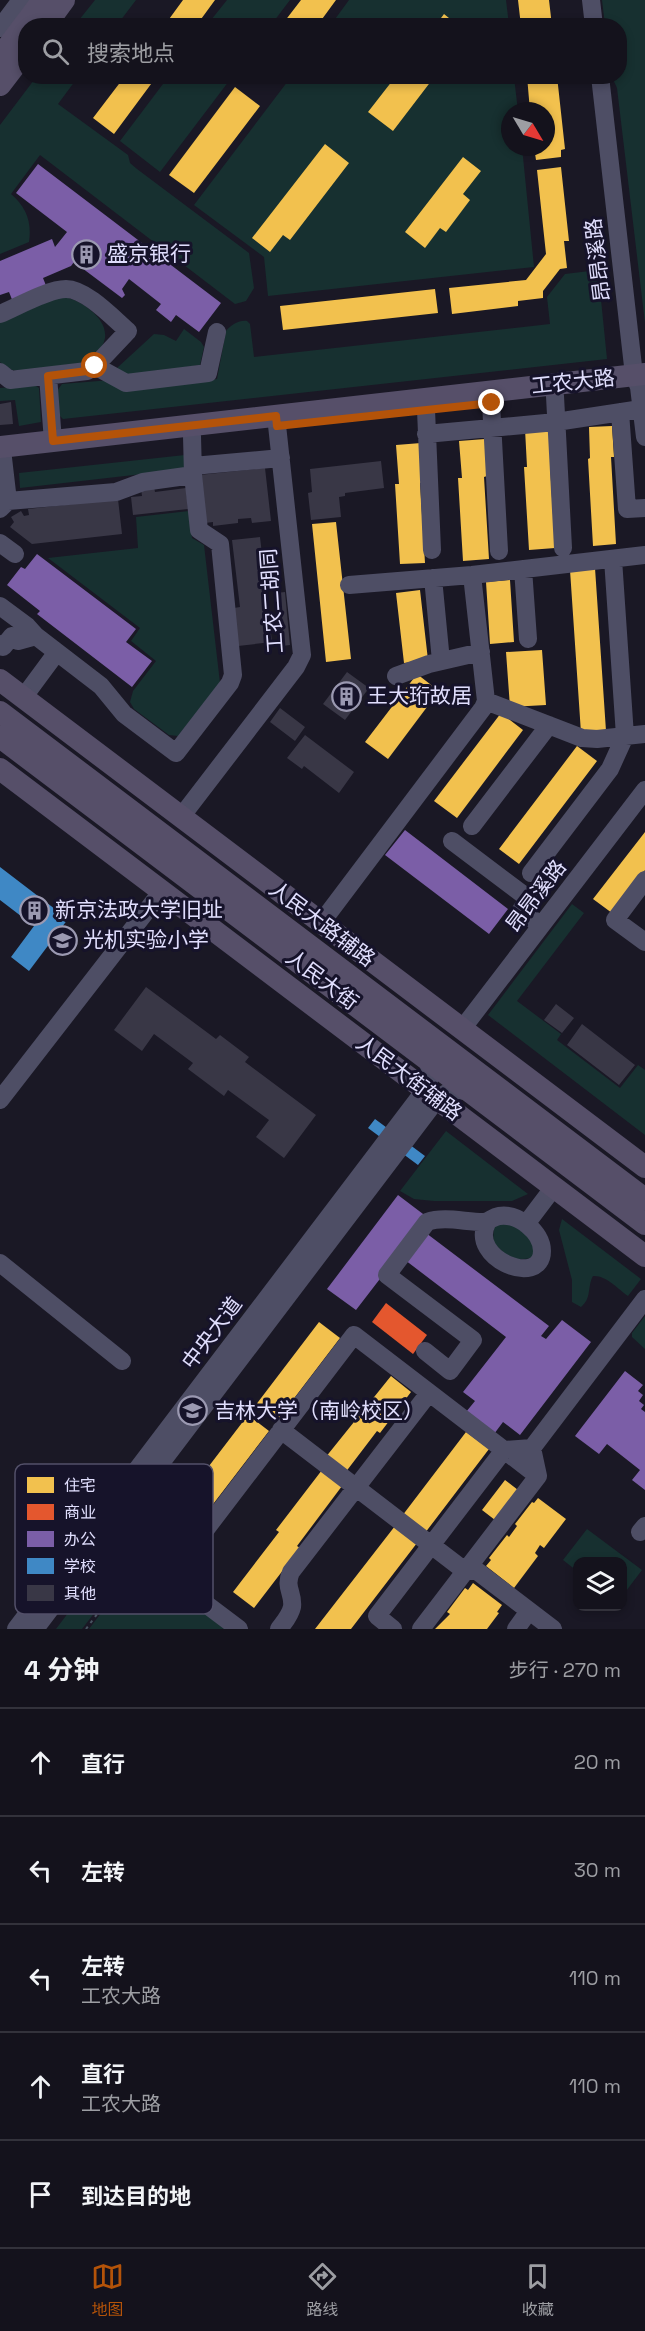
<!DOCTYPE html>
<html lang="zh">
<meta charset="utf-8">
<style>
:root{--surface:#14121c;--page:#212029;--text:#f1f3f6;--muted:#9d9ea3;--line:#33323b;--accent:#b45309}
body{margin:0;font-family:"Space Grotesk","Noto Sans SC",sans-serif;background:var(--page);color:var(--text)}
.controls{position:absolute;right:18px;bottom:18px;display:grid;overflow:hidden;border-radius:12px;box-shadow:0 3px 9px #0003}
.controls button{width:54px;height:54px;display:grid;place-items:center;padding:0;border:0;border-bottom:2px solid var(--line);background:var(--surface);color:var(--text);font:30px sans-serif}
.compass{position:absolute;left:501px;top:102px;width:54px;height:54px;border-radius:50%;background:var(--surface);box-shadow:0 3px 9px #0003;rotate:128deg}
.stop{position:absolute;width:18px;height:18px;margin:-14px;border:4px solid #b45309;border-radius:50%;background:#fff}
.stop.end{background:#b45309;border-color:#fff;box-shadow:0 2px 6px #0008}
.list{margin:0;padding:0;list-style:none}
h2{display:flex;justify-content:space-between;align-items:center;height:78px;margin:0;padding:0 24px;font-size:26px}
h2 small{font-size:20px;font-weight:400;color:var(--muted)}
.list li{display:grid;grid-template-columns:39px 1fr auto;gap:18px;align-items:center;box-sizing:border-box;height:108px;padding:0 24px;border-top:2px solid var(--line)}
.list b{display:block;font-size:22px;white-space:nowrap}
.list p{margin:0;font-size:20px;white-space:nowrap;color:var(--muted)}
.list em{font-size:20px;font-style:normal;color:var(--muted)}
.icon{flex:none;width:33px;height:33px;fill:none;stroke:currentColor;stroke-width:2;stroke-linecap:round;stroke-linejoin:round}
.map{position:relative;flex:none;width:645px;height:1629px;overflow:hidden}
.search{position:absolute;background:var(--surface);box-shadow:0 3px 9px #0003;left:18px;right:18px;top:18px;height:66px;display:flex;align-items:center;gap:15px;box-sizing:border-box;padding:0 21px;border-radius:24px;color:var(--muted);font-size:22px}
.sheet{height:618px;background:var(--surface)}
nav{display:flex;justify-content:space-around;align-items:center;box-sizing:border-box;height:84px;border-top:2px solid var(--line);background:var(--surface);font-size:16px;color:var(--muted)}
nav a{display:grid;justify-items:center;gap:3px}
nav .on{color:var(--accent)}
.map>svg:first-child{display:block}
.green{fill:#173030}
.homes{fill:#f2c14e}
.shops{fill:#e4572e}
.offices{fill:#7b5ea7}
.schools{fill:#3f88c5}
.building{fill:#393746}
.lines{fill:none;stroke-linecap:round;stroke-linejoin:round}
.path{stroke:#485461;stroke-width:2;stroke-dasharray:3 4.5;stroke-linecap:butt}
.minor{stroke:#4e4e65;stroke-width:18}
.major{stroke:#564f69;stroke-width:22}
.route{stroke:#b45309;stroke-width:8}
.labels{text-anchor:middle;stroke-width:6;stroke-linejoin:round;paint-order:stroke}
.poi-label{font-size:21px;fill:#e0defd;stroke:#16132a;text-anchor:start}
.street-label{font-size:21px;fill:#e0defd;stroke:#16132a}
.key{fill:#16132a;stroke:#535069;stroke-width:1.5}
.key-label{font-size:16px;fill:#e0defd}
</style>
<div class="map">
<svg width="645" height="1629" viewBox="0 0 645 1629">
<rect width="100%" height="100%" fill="#1a1825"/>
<path class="green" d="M95,0h41l-19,25h-42z
M227,0h63l-19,25h-64z
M349,0h157l3,25 -179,1z
M602,0h43v323l-28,-235 -5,-11 8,-1v-50l-15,-1z
M37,76l41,1 -20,27 70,51 2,8 7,6 112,84 5,35 -8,13 -11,3 -195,-149 -29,39c15,13 21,27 18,48l-29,12v-129z
M169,76l63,1 -72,95 -40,-31z
M291,77h223l4,34h-8v36h12l12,120 -266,29 -4,-39 -70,-52z
M598,270l9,89 -544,60 -4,-4 -2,-24 5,-7 49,-4 16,9 90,-10 9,-48c5,-6 13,-11 21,-10l3,3 4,33 296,-33 -3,-27 18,-23z
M64,297c23,4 58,33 32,56 -5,5 -8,8 -15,10l-63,8 -11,-2 -7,-7v-41l50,-22z
M184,329l17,13 3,5 -4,18 -75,11 -7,-5 -1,-3 37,-34 10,1 12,6z
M35,385l4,3 2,34 -22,4 -4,-26 -15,1v-13z
M185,455l1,14 -166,19 -1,-15z
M189,511l3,27 12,7 16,138 -42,53 -9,-1 -35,-26 -4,-7 3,-11 23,-30 -25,-20 9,-13 -92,-70 90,-10 -2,-31z
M572,904l12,9 -67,88 44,33 -4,6 63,48 18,-23 7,5v65l-157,-120z
M446,1131l82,63 -16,7h-78l-20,-2 -14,-8z
M562,1219l79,60 -13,17c-10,-7 -22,-21 -35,-20 -6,11 -1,22 -12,31l-9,-5v-22l-13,-50z
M494,1224h19l20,17 1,17 -22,2 -19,-17z
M645,1316v33l-13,-12v-4z
M587,1529l55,41 -19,25 -1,-33h-44l-1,9 -14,-11z
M118,1547l17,13 -53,69h-26z
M139,1563l87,66h-137z"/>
<path class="homes" d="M183,0h32l-19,26h-32z
M301,0h35l-19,26h-36z
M518,0h31l3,26h-31z
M444,14l15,12h-24z
M125,76h32l-43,58 -21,-16z
M396,76h39l-42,55 -25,-19z
M527,76h30l8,73 -4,1v7l-25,3 -2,-13h12v-36h-16z
M235,87l25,19 -66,87 -25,-18z
M325,144l24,19 -59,77 -7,-5 -13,17 -18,-14z
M463,157l18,14 -18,23 7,6 -24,32 -6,-4 -15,20 -20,-16z
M561,167l8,74h-5l3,27 -7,1 -17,22v7l-25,3v5l-66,8 -3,-26 77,-8 20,-26 -9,-84z
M435,289l3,24 -155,17 -3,-24z
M612,426l2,31h-3l5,87 -23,2 -5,-87 2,-1 -1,-31z
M551,428l2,37h-3l5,83 -26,2 -5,-83h3l-2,-38z
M485,439l2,37 -3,1 5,82 -26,2 -5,-83h4l-3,-37z
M421,443l3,39 -4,1 5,80 -25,1 -5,-80h4l-3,-39z
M336,522l15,137 -25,3 -14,-138z
M595,568l11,163 -25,2 -11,-163z
M510,580l4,62 -24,2 -4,-62z
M420,590l8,70 -24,3 -8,-70z
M542,650l4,55 -36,2 -4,-55z
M417,674l22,17 -51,68 -23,-17z
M501,713l22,17 -66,88 -23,-17z
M577,746l20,15 -78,103 -20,-15z
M645,832v38l-33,43 -19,-14z
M319,1322l21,16 -64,84 -21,-16z
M391,1376l20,16 -31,41 -3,-2 -32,42 -20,-15z
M248,1415l21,16 -91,119 -21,-16z
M466,1432l23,17 -64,84 -23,-17z
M322,1470l20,16 -45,60 3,2 -46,60 -21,-16 46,-60 -3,-2z
M505,1480l13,10 -23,30 -13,-10z
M538,1498l28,21 -22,29 -4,-3 -5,8 3,3 -24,32 -28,-22 5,-6 -2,-2 18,-23 2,2 8,-11 -2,-2 17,-22 2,1z
M395,1526l22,17 -66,86h-36z
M473,1583l29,22 -5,7 2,1 -12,16h-52l15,-15 -3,-2 18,-24 3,2z"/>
<path class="shops" d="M386,1303l41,32 -14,19 -41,-32z"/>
<path class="offices" d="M38,164l183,139 -22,29 -23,-17 -5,7 -15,-12 5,-6 -32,-25 -7,10 3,6 -3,3 -48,-36 -3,4 -28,12 4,10 -34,14 -4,-10 -9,3v-34l52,-22 3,8 12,-15 -51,-39z
M37,554l99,75 -10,13 26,19 -20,26 -95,-73 3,-3 -33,-26 14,-18 4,2z
M405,830l103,79 -19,25 -104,-79z
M398,1195l29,22 -1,16 123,93 -8,10 5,3 16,-19 29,22 -71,93 -17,-13 -9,12 -28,-22 9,-11 -12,-9 43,-55 -101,-77 1,-15 -50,65 -29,-21z
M625,1371l18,14 -5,6 5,4 -4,6 5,4 -3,4 4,3v78l-13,-10 8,-10 -33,-26 -8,10 -24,-18z"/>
<path class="schools" d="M0,867l68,52 -39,52 -18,-14 23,-31 -34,-26z
M375,1119l50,37 -7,9 -50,-37z"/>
<path class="building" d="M11,402l2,22 -13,1v-21z
M381,461l3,27 -39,5v3l-6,1 2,20 -30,3 -3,-27 4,-1 -2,-23z
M265,468l6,53 -19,2 -1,-5 -13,1v4l-25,3v-4l-8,1 -6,-48z
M154,487l1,5 31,-4 2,21 -55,6 -2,-18 11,-1 -1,-8z
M118,499l4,35 -90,10 -22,-17 4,-5 -3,-5 10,-6 3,5 5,-1 -1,-6z
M260,537l12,105 -34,4 -4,-38 6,-1 -8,-67z
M285,592l5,53 -8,1 -6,-53z
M347,672l22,16 -24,32 -22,-16z
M280,708l25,19 -10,14 -25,-19z
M305,735l49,37 -15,21 -35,-27 -2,3 -15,-11z
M146,987l70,52 4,-4 29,22 -4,5 71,53 -32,43 -28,-21 13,-17 -41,-30 -4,6 -36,-27 5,-6 -39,-29 -12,17 -28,-21z
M556,1004l18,14 -12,15 -18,-13z
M582,1024l53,41 -16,20 -52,-40z"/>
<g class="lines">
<path class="path" d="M86,1629l46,-62"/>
<path class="minor" d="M591,0l3,26
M0,28l21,-28
M600,76l34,299 5,12 6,50
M0,314c17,-7 48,-25 66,-25 20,0 47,29 62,42l-33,35 -8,5 -77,9 -10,-8
M95,366l31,17 82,-10 9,-41
M48,376l5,65
M555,396l8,152
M491,403l8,148
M426,410l6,140
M620,412l7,97 18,-1
M426,434l130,-12 85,-13
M193,466l88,-8
M8,501l108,-9 27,-10 50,-7
M0,509l8,-8 -5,-43
M0,543l15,11
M523,569l5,70
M433,578l8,83
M349,585l123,-10 173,-20
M0,606l27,20 9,10 65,50 23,28 52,39 54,-70 3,-8 -13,-131 -21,-14 -6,-55 -1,-39
M0,644l3,3 9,-11 6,5 18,-5
M396,676l33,-12 52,-12
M23,698l34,-46
M486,701l96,37 15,1 48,-5
M181,817l115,-150 6,-12 -26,-239
M472,826l77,-101
M452,841l77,58 -8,11 20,16
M531,873l79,-104 15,-33 -12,-177
M645,880l-30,40 30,22
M321,923l162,-215 3,-7 -14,-126
M462,1029l183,-239
M0,1100l155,-200 8,-8
M526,1224l28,-37
M0,1263l122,98
M425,1351l25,20 23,-31 -86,-65 40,-53c17,-6 38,0 56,0 6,0 9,-5 16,-6 19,-3 43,16 43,35 0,37 -74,8 -55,-28
M281,1430l184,141h12l76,58
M532,1448l113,-149
M109,1531l130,98
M640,1532l5,-6
M190,1550l164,-215 184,141
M16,1629l409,-539 6,-15 -3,-14
M35,1629l402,-530 14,-9 17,1
M279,1629c5,-7 11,-13 13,-22 2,-14 -8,-19 -1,-35l138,-179
M393,1629l-16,-13 127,-166 28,-2 6,28 -117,153
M516,1629l13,-18"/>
<path class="major" d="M45,26l19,-26
M0,57l43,-57
M0,85l26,-34
M0,447l645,-73
M0,680l645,487
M0,712l645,487
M0,737l645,487
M0,769l645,487"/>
</g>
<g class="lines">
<path class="route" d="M95,366l-8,5 -39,5 5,65 223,-25 1,10 215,-23"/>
</g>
<defs>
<symbol id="building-ring" viewBox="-11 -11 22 22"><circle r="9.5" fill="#16132a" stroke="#9b99b1" stroke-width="1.5"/><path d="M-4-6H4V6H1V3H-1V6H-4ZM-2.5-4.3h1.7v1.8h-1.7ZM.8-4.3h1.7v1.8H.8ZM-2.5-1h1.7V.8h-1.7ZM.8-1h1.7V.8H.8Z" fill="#9b99b1"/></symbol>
<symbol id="school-ring" viewBox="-11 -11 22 22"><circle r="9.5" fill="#16132a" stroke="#9b99b1" stroke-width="1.5"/><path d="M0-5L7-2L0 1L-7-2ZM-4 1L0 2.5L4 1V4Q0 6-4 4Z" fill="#9b99b1"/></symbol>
<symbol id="university-ring" viewBox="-11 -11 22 22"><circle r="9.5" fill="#16132a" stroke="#9b99b1" stroke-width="1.5"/><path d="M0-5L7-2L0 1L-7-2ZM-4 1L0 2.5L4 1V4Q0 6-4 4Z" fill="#9b99b1"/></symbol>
</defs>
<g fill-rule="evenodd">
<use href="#building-ring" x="70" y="238" width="33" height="33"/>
<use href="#building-ring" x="330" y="680" width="33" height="33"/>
<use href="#building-ring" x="18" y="894" width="33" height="33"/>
<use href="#school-ring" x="46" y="924" width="33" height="33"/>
<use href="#university-ring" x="176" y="1394" width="33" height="33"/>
</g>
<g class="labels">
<g class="poi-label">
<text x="107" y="261">盛京银行</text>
<text x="367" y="703">王大珩故居</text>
<text x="55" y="917">新京法政大学旧址</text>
<text x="83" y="947">光机实验小学</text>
<text x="214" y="1418">吉林大学（南岭校区）</text>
</g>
<g class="street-label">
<text transform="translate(598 260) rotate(-97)" y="7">昂昂溪路</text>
<text transform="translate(573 382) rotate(-6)" y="7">工农大路</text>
<text transform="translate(272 601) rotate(-94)" y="7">工农二胡同</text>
<text transform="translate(536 896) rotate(-53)" y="7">昂昂溪路</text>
<text transform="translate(322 924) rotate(37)" y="7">人民大路辅路</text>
<text transform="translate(322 980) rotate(37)" y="7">人民大街</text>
<text transform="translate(409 1078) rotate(37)" y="7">人民大街辅路</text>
<text transform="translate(212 1333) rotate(-53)" y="7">中央大道</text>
</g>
</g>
<rect x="15" y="1464" width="198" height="150" rx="9" class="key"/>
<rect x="27" y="1477" width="27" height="16" fill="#f2c14e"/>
<rect x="27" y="1504" width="27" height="16" fill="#e4572e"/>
<rect x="27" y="1531" width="27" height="16" fill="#7b5ea7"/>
<rect x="27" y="1558" width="27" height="16" fill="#3f88c5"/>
<rect x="27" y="1585" width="27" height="16" fill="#393746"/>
<g class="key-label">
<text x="64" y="1491">住宅</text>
<text x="64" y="1518">商业</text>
<text x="64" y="1545">办公</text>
<text x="64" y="1572">学校</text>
<text x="64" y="1599">其他</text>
</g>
</svg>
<div class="controls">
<button><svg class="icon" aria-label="layers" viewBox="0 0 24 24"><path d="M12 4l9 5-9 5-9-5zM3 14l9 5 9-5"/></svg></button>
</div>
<svg class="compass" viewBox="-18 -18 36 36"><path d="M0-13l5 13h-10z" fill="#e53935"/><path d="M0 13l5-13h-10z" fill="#9d9ea3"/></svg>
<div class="stop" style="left:95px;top:366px"></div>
<div class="stop end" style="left:492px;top:403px"></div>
<div class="search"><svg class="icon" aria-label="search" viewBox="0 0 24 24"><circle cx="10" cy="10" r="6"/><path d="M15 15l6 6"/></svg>搜索地点</div>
</div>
<section class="sheet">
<h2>4 分钟<small>步行 · 270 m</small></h2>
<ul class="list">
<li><svg class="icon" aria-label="ahead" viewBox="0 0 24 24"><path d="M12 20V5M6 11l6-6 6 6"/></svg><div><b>直行</b></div><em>20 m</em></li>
<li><svg class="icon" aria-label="left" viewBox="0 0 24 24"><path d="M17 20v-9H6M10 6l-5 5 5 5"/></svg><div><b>左转</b></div><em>30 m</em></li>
<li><svg class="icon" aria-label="left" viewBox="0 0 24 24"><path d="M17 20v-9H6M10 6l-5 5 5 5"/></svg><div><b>左转</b><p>工农大路</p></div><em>110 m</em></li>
<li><svg class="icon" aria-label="ahead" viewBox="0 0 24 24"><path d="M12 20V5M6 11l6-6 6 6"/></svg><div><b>直行</b><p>工农大路</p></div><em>110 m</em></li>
<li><svg class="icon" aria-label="arrive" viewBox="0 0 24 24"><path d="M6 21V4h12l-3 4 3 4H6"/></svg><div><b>到达目的地</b></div></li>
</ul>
</section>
<nav>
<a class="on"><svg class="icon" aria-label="map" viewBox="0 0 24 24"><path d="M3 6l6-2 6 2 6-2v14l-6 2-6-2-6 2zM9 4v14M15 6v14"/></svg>地图</a>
<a><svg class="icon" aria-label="directions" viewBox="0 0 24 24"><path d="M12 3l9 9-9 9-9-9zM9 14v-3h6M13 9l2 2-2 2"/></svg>路线</a>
<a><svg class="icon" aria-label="saved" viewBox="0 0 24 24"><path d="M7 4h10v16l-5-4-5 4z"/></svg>收藏</a>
</nav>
